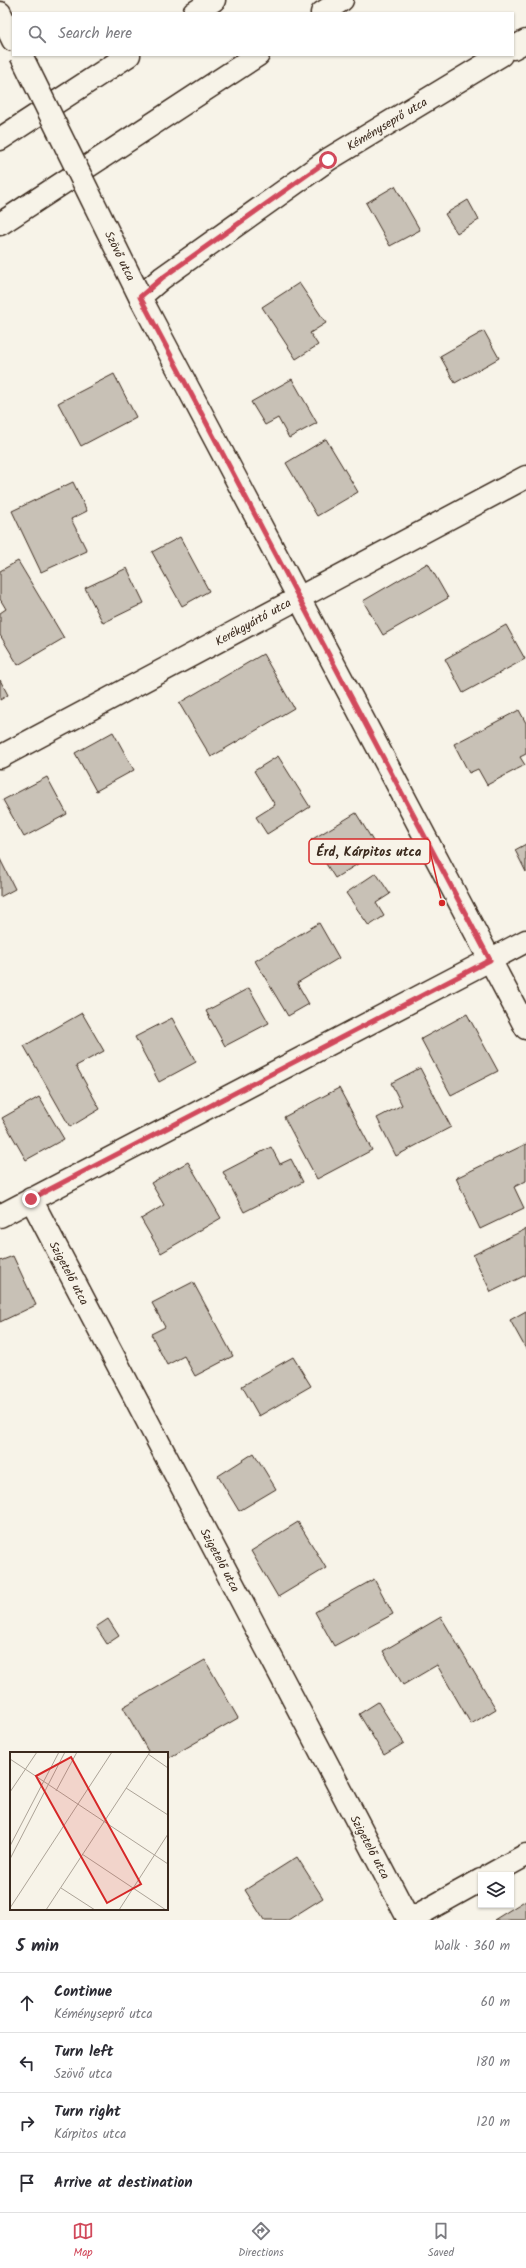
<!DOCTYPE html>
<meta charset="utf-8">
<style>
:root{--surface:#fff;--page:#f2f2f3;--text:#2b2b33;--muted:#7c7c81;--line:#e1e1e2;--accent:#d1495b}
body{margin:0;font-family:Kalam,sans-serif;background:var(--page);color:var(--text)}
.controls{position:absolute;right:12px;bottom:12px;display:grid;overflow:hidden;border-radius:0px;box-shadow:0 1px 3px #0004}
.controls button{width:36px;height:36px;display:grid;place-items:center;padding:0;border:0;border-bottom:1px solid var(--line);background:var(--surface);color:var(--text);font:20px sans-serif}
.stop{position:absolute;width:12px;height:12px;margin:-9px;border:3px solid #d1495b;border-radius:50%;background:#fff}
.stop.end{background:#d1495b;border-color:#fff;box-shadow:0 1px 4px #0008}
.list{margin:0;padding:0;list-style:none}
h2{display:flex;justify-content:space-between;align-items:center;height:52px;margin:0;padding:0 16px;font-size:17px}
h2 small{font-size:13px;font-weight:400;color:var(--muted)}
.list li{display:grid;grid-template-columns:26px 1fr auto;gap:12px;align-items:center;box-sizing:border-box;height:60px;padding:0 16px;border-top:1px solid var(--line)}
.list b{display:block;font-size:15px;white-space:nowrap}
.list p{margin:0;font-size:13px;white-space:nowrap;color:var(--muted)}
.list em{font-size:13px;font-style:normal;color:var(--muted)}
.icon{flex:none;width:22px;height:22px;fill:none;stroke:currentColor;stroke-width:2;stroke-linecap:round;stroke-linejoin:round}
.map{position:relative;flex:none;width:526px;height:1920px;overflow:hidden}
.search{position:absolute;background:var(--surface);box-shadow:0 1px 3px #0004;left:12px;right:12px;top:12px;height:44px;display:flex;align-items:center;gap:10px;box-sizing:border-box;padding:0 14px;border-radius:0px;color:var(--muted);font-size:15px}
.sheet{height:292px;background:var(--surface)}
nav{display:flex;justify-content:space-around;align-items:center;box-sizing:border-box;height:56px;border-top:1px solid var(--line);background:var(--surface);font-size:11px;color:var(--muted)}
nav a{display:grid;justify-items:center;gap:2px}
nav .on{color:var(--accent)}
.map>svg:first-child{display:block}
.building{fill:#c8c1b6;stroke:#3b2a1e}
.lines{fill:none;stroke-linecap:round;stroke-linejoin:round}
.minor-casing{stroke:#3b2a1e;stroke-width:25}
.highway-casing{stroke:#3b2a1e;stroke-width:25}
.minor{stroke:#f7f3e8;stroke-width:22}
.highway{stroke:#f7f3e8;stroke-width:22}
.minor-bridge-casing{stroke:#3b2a1e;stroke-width:25;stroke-linecap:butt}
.minor-bridge{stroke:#f7f3e8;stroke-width:22}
.route{stroke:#d1495b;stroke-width:5}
.labels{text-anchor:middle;stroke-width:3;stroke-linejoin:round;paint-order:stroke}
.street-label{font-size:12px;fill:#3b2a1e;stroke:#f7f3e8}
.inset-road{fill:none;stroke:#aca397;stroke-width:1}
.view{fill:#d62828;fill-opacity:0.15;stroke:#d62828;stroke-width:2}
.inset-edge{fill:none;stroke:#3b2a1e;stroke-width:2}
.leader{fill:none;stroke:#d62828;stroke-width:1.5}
.callout-dot{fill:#d62828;stroke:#f7f3e8;stroke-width:1.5}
.callout{fill:#f7f3e8;stroke:#d62828;stroke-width:1.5}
.callout-label{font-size:13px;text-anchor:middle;font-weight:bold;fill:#3b2a1e}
</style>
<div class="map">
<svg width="526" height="1920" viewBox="0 0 526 1920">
<rect width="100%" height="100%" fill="#f7f3e8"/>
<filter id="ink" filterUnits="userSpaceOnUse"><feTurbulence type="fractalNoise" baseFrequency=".025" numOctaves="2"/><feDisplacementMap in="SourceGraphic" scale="8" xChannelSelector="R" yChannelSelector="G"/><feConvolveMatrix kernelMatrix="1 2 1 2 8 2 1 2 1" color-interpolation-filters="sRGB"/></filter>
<g filter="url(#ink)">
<path class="building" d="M395,186l25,44 -30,16 -24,-43z
M468,200l11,20 -22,13 -12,-19z
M299,283l27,40 -16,10 8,12 -22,14 -34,-52z
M484,331l15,27 -44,25 -15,-27z
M114,374l22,43 -55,29 -23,-43z
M292,379l25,44 -28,15 -11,-20 -13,7 -14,-23z
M326,439l32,53 -41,24 -31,-53z
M73,482l14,29 -16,8 16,32 -46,21 -29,-61z
M180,537l29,54 -27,15 -30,-54z
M18,561l46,77 -46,27 -18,-30v-22l6,-4 -6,-10v-28z
M428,563l20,35 -65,37 -20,-34z
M127,568l17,35 -41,20 -18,-35z
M506,625l19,34 -62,34 -18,-34z
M263,654l31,54 -83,49 -32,-54z
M0,680l8,15 -8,5z
M519,710l7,13v31l-6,3 5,8 -38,20 -9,-16 -9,4 -15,-29z
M113,732l21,38 -38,21 -21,-38z
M278,756l32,51 -43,27 -11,-17 19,-12 -21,-34z
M47,777l20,37 -43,23 -21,-37z
M356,813l23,38 -44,27 -24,-38z
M526,844v28l-11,-22z
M0,859l15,30 -15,8z
M376,873l14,21 -14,9 8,13 -15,10 -23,-33z
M319,923l20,35 -42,25 12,21 -21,12 -33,-55z
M249,988l20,35 -44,23 -19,-35z
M82,1013l22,38 -28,15 24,43 -30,18 -46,-81z
M467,1014l31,57 -47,24 -30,-56z
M172,1018l24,44 -37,20 -24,-45z
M420,1068l31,59 -55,29 -19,-38 25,-13 -11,-22z
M339,1088l33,62 -55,29 -33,-62z
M39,1097l25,42 -38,21 -24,-42z
M526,1144v37l-12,6 10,21 -44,21 -24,-51z
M271,1147l9,17 11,-5 12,23 -59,30 -21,-40z
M188,1162l33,56 -60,35 -20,-34 23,-14 -13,-22z
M526,1229v46l-35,17 -18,-37z
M13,1256l23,49 -36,17v-61z
M193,1282l40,74 -38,20 -11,-20 -17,9 -16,-31 14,-7 -13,-24z
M526,1311v38l-16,-29z
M293,1357l18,29 -52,30 -17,-30z
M254,1453l22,36 -37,22 -21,-35z
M298,1522l28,46 -48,29 -27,-46z
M374,1579l19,35 -59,32 -19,-34z
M441,1617l55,92 -25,15 -34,-59 -34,20 -20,-34z
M108,1619l11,17 -12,8 -11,-17z
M205,1660l33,58 -71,41v-6h-18l-26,-46z
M378,1702l26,41 -20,12 -25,-41z
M297,1857l26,41 -35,22h-24l-19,-30z
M526,1900v20h-32z"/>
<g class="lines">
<defs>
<path id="minor" d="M0,13l13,27
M513,48l13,-7
M501,55l-172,104 -167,119 -22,19 386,731
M0,757l526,-280
M31,1199l378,721
M0,1216l526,-275
M490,1875l36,-20
M409,1920l72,-40"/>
<path id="highway" d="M194,13l20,-13
M322,13l20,-13
M0,139l129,-84
M0,224l258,-169"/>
</defs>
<use href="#minor" class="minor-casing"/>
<use href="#highway" class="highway-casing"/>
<use href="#minor" class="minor"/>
<use href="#highway" class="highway"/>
<defs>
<path id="minor-bridge" d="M21,55l119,242"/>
</defs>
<use href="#minor-bridge" class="minor-bridge-casing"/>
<use href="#minor-bridge" class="minor-bridge"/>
</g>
</g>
<g class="lines" filter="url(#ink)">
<path class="route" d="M31,1199l459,-239 -350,-663 22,-19 166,-118"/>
</g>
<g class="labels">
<g class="street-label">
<text transform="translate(387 124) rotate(-31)" y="4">Kéményseprő utca</text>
<text transform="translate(120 256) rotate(64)" y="4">Szövő utca</text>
<text transform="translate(253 622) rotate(-29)" y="4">Kerékgyártó utca</text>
<text transform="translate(69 1273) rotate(62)" y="4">Szigetelő utca</text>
<text transform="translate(220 1560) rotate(62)" y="4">Szigetelő utca</text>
<text transform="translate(370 1847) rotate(62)" y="4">Szigetelő utca</text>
</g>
</g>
<g transform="translate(10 1752)">
<rect width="158" height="158" fill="#f7f3e8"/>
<path class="inset-road" d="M138,2l20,14M0,7l158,105M116,36l42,27M46,39l21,-39M0,40l27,-40M0,94l49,-94M72,102l84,56M0,107l55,-107M51,136l34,22M0,156l102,-156M36,158l104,-158M109,158l49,-76"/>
<path class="view" d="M61,5l70,127 -34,19 -71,-127z"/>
<rect width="158" height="158" class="inset-edge"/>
</g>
<path class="leader" d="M442 903L430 851"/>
<circle class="callout-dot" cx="442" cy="903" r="4"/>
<rect class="callout" x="309" y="839" width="121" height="25" rx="4"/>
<g class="callout-label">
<text x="369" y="856">Érd, Kárpitos utca</text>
</g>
</svg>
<div class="controls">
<button><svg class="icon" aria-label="layers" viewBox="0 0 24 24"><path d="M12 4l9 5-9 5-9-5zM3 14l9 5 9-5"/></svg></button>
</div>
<div class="stop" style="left:328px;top:160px"></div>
<div class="stop end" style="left:31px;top:1199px"></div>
<div class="search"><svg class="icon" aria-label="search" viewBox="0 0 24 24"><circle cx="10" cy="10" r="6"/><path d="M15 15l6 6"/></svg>Search here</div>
</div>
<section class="sheet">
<h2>5 min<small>Walk · 360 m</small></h2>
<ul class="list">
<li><svg class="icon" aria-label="ahead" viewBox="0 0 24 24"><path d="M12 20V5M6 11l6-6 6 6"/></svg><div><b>Continue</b><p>Kéményseprő utca</p></div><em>60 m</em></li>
<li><svg class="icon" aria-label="left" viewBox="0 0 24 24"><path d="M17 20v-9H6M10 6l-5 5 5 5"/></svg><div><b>Turn left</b><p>Szövő utca</p></div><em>180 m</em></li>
<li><svg class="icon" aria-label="right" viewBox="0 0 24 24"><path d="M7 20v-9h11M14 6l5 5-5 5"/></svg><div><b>Turn right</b><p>Kárpitos utca</p></div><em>120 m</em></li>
<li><svg class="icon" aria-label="arrive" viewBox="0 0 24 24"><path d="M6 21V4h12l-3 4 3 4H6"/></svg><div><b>Arrive at destination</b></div></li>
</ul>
</section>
<nav>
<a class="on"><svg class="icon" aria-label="map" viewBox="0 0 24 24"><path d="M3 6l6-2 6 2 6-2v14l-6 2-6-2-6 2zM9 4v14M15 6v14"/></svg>Map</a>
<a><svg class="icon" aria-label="directions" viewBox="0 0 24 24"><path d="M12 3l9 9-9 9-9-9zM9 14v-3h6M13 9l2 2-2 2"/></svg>Directions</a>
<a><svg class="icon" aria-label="saved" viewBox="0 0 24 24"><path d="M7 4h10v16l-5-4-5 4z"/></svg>Saved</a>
</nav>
